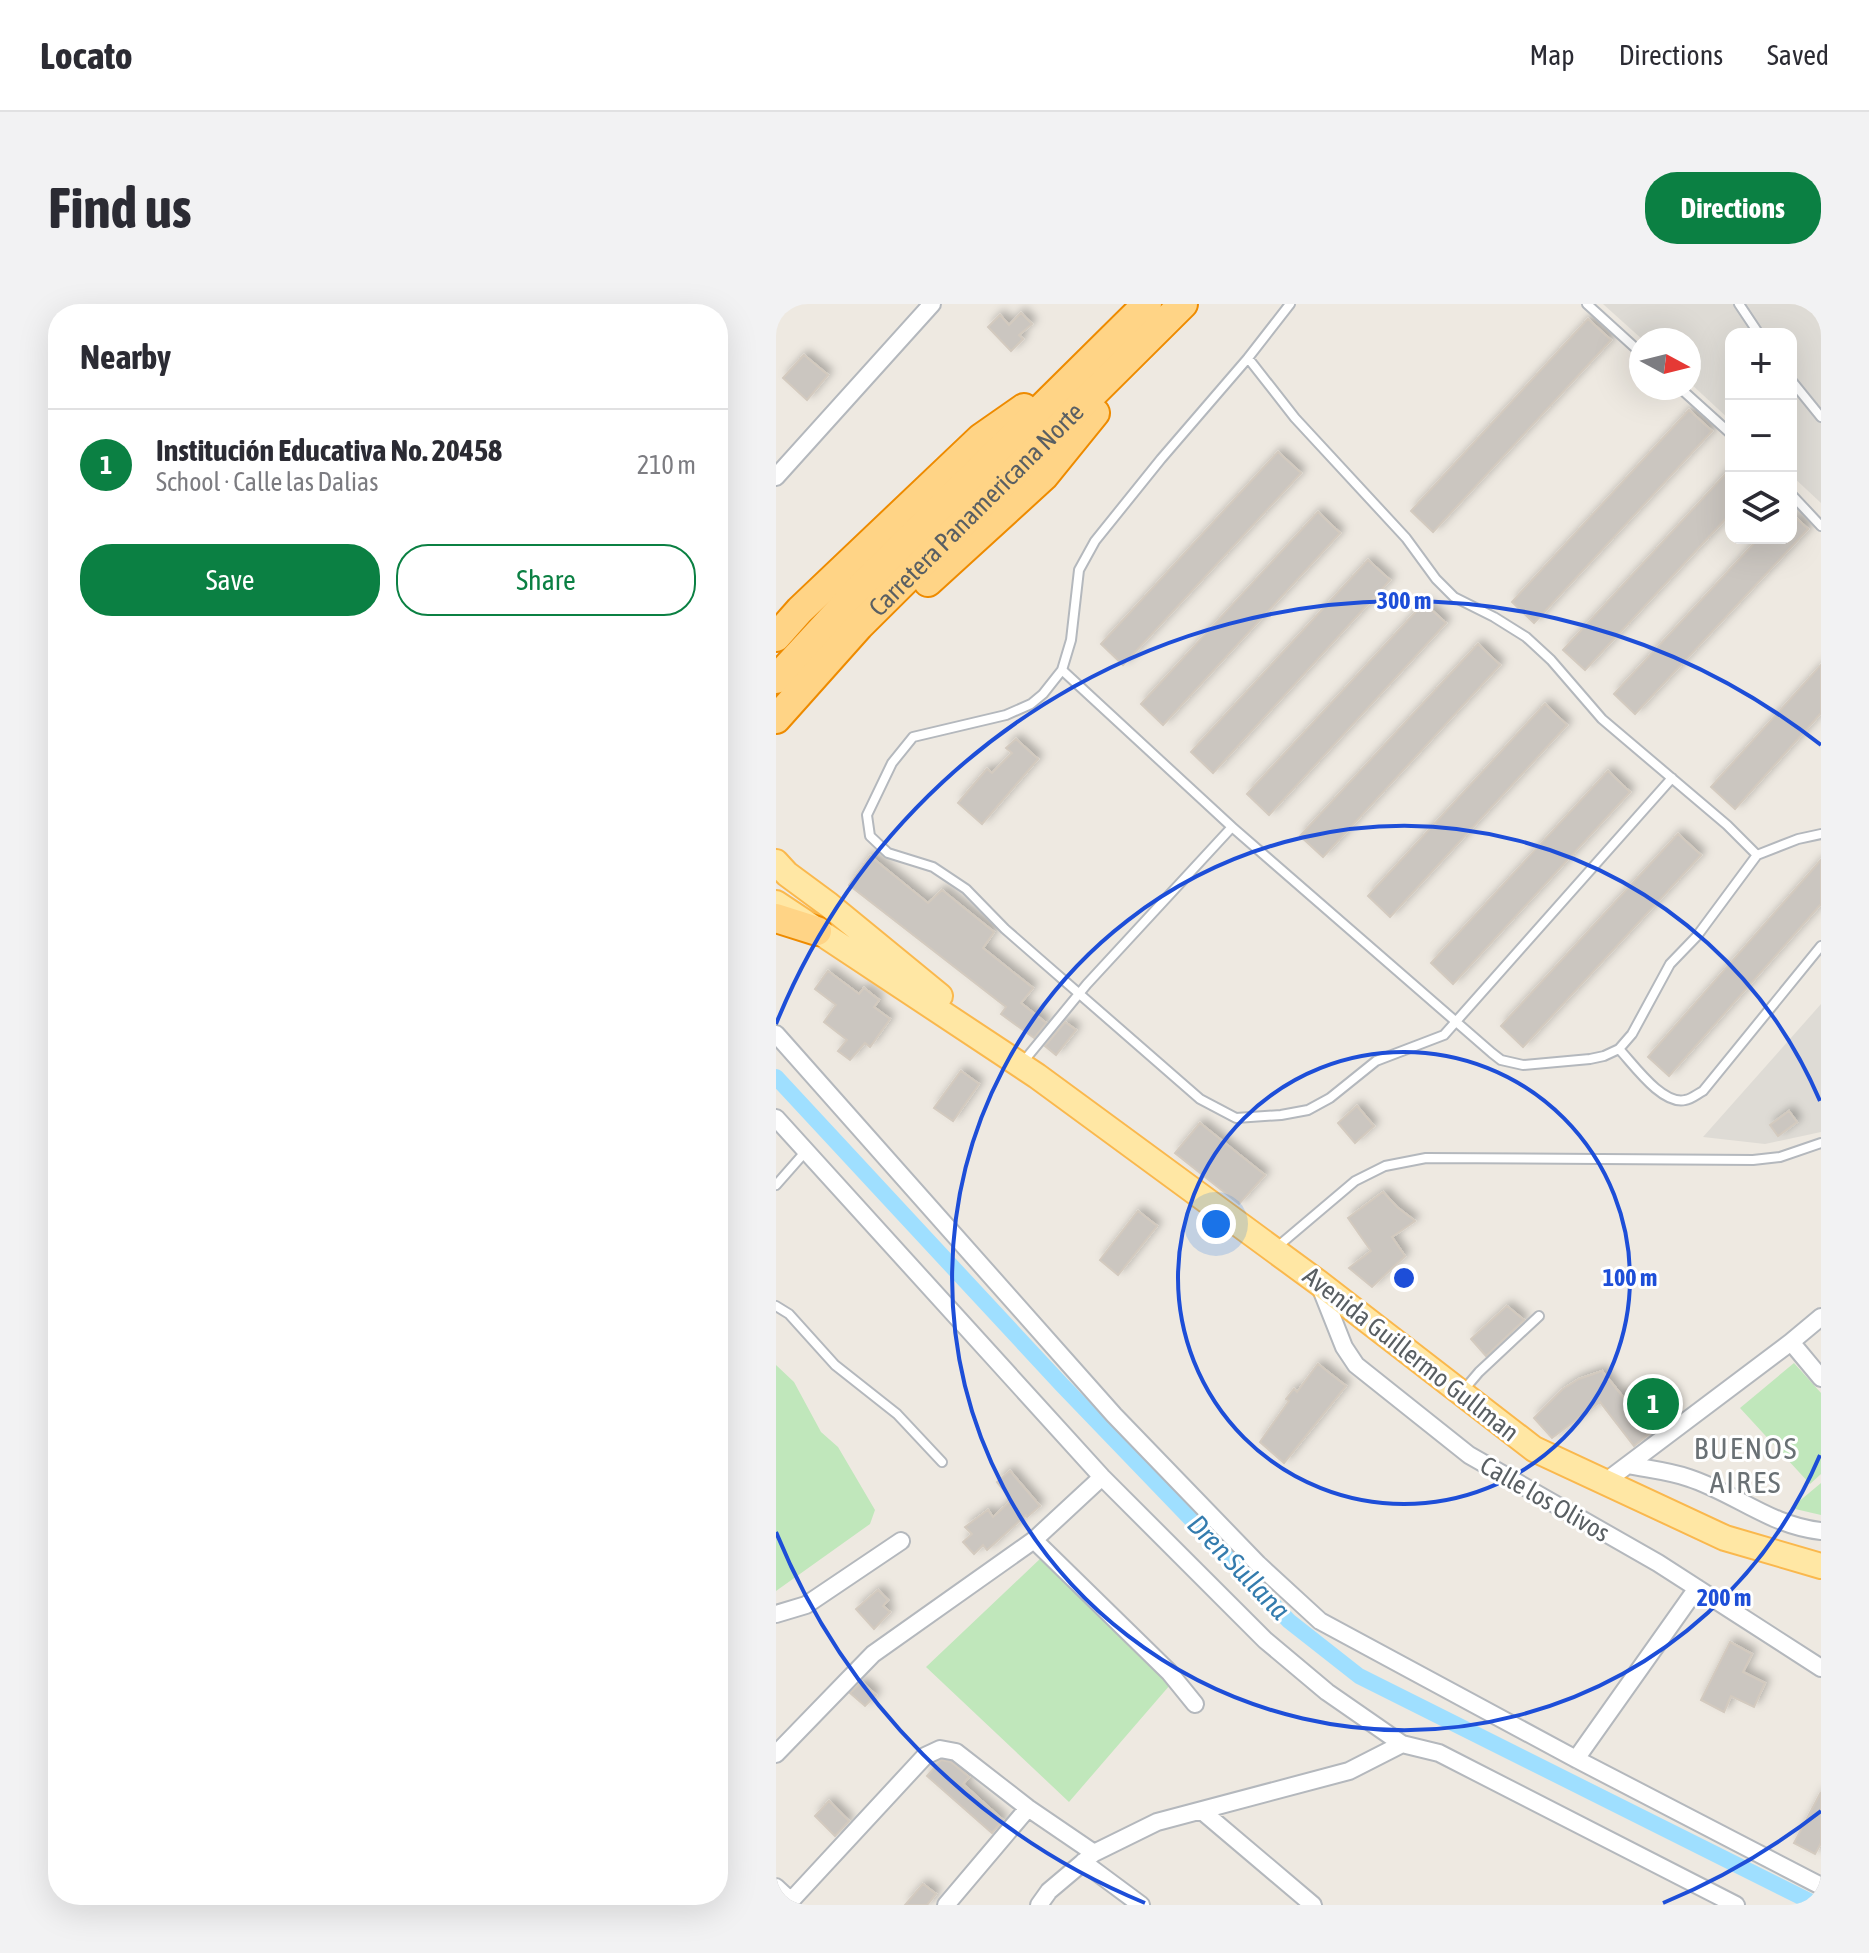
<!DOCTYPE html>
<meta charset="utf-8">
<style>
:root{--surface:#fff;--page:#f2f2f3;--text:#2b2b33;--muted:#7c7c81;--line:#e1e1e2;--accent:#0b8043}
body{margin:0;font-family:"Asap Condensed",sans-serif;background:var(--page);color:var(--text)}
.controls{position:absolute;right:24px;top:24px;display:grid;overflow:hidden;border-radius:16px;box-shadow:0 8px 32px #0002}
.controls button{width:72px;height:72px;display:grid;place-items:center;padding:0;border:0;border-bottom:2px solid var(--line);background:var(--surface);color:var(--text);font:40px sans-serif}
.compass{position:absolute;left:853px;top:24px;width:72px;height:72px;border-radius:50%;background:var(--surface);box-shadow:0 8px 32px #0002;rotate:97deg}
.you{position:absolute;left:440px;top:920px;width:28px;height:28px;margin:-20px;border:6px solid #fff;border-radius:50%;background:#1a73e8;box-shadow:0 0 0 12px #1a73e833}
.badge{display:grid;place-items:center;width:52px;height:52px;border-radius:50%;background:var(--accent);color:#fff;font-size:26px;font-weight:700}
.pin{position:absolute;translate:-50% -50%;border:4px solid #fff;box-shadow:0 2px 8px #0006}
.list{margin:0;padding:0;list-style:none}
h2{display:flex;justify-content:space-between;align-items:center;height:104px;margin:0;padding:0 32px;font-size:34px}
h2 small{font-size:26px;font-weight:400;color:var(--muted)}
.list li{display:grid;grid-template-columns:52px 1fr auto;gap:24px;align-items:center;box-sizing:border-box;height:112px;padding:0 32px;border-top:2px solid var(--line)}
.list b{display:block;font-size:30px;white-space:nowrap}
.list p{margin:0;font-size:26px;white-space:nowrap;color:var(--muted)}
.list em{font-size:26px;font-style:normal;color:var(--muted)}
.actions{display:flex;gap:16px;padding:24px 32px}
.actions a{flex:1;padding:18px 0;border:2px solid var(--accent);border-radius:32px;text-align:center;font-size:28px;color:var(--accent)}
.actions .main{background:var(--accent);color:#fff}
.icon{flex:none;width:44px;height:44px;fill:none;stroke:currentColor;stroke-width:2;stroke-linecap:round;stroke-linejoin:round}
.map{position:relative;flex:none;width:1045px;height:1601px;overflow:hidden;border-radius:32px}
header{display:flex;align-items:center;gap:48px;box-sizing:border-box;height:112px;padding:0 40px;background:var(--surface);border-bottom:2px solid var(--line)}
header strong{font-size:38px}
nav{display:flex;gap:44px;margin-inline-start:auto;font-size:28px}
.intro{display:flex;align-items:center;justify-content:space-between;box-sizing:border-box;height:192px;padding:0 48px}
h1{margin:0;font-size:56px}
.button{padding:20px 36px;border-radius:32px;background:var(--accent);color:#fff;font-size:28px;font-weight:700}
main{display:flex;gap:48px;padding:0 48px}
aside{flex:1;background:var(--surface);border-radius:32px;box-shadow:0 8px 32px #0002}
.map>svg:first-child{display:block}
.industrial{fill:#dedbd5}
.green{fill:#c0e7bb}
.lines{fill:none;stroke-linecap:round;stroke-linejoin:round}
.canal{stroke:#9fdfff;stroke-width:16}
.building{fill:#cbc6c0;stroke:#d3cabf;stroke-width:2;filter:url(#shadow)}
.service-casing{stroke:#b4b8bd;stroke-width:12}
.minor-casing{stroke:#b4b8bd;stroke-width:20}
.primary-casing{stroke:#fab84d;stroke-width:28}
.motorway-casing{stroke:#ee8b00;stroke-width:32}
.service{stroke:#fff;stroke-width:8}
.minor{stroke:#fff;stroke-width:16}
.primary{stroke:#ffe7a4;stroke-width:24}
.motorway{stroke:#ffd486;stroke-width:28}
.ring{fill:none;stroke:#1d4ed8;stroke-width:4}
.labels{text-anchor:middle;stroke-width:6;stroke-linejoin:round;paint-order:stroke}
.street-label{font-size:26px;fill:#595f63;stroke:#fff}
.water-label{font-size:28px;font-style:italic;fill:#347cae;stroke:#fff}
.quarter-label{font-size:30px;letter-spacing:2px;fill:#6a7175;stroke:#fff}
.centre{fill:#1d4ed8;stroke:#fff;stroke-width:4}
.ring-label{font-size:24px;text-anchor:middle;font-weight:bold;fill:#1d4ed8;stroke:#fff;stroke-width:6;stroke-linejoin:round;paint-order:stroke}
</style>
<header>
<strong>Locato</strong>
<nav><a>Map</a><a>Directions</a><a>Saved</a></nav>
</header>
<div class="intro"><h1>Find us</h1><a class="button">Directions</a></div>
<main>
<aside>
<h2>Nearby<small></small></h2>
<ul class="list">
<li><span class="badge">1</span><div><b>Institución Educativa No. 20458</b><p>School · Calle las Dalias</p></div><em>210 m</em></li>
</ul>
<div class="actions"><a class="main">Save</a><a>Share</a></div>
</aside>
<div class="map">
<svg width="1045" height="1601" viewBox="0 0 1045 1601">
<defs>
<filter id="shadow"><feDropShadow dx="4.5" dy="-4.5" stdDeviation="4" flood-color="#0004"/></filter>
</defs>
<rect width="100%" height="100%" fill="#eee9e1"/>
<path class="industrial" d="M827,0h218v199l-30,-28v-141h-60v87l-42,-39v-42h-46z
M1045,700v128l-56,12 -62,-7z"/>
<path class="green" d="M1018,1059l27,30v81l-11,10 -70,-76z
M0,1061l18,17 27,50 17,15 37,63 -5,14 -94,67z
M1045,1179v32l-30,-7z
M266,1253l128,128 -101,117 -143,-135z"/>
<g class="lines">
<path class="canal" d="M0,773l286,308 227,236 70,55 458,229"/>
</g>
<path class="building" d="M245,9l11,11 -13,11 4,4 -12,12 -23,-24 12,-12 9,10z
M812,15l23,21 -178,192 -22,-21z
M28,51l24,20 -21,25 -24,-22z
M913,106l23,21 -178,192 -22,-21z
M502,148l23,21 -178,192 -22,-21z
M955,164v45l-146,157 -22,-20z
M542,208l22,21 -177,192 -22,-21z
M1015,209l17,16 -173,185 -21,-20 145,-156h32z
M592,256l22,20 -177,193 -22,-21z
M648,299l22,20 -177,192 -22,-21z
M702,340l22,21 -177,192 -23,-21z
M1045,361v48l-86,96 -24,-22z
M769,400l22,21 -177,192 -22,-21z
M240,435l22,20 -56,65 -24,-21 29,-34 5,4 20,-20 -6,-5z
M832,467l22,21 -177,192 -22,-21z
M902,530l23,21 -178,192 -22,-21z
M94,552l58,47 14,-13 52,42 -11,16 50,40 -12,15 25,20 -12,15 -33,-24 5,-7 -157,-122z
M1045,556v44l-152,172 -21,-19z
M52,667l31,23 5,-6 15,12 -5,7 16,12 -20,28 -5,-4 -15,17 -12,-9 9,-11 -23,-18 12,-17 -21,-16z
M289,718l11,8 -20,25 -11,-9z
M185,767l18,13 -26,37 -19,-13z
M581,802l17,20 -19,17 -17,-20z
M1013,807l8,11 -19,14 -8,-11z
M424,819l65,52 -26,29 -64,-51z
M607,888l14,15 18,14 -23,16 13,19 -33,31 -23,-19 22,-17 -23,-33z
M362,907l19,15 -39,49 -18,-15z
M731,1002l17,14 -38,36 -15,-17z
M542,1060l28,22 -62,77 -24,-21 29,-41 -3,-2 8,-10 3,3z
M826,1067l26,32 18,-14 22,29 -34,28 -34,-44 -48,36 -18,-20 29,-29 16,-10z
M234,1167l30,35 -13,11 -1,-2 -39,35 -4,-5 -9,9 -11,-12 9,-8 -7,-7 23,-17 5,7 19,-17 -15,-18z
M102,1286l10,10 -5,6 7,6 -16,17 -18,-20z
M954,1338l22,12 -9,18 22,11 -11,24 -23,-11 -7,16 -23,-12z
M86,1378l14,13 -11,11 -15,-13z
M165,1456l10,2 18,15 -6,7 40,36 -11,13 -65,-57z
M1045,1488v51l-6,11 -21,-11z
M53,1497l20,20 -14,15 -20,-20z
M147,1580l13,10 -9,11h-22z"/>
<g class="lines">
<defs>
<path id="service" d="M514,0l-42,54 -87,101 -66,82 -16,29 -8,70 -9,30 -19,24 -12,10 -25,11 -93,22 -21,26 -25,52 3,21 18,17 45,14 33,22 39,40 195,170 36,19 45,-3 27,-5 22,-12 46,-37 68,-26 228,-257
M811,0l54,49
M963,0l20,30
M472,54l47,60 111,120 30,41 18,18 40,20 32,20 25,23 51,59 125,106 30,30
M1015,76l30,37
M904,84l51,46
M1015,190l30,32
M286,366l170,157 260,226 9,7 22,5 67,-6 14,-3 15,-7 13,-15 38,-70 27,-28 60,-81 41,-16 23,-5
M843,745c15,16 43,56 66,51 7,-1 12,-6 18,-9l118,-145
M247,758l64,-78 145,-157
M0,881l30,-34
M501,943l78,-66 30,-15 41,-8 327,2 27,-3 41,-14
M0,1002l13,8 46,51 62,49 45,48
M686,1088l17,-20 60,-56"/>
<path id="minor" d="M0,173l156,-173
M0,730l338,381 144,149 62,57 256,138 245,127
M0,814l326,359 163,163 62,52 75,52 37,9 297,152
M543,980l25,63 12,18 113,90 189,108 163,105
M1015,1038l30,36
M852,1161c19,4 41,6 61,13 46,15 82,48 132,53
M829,1178l186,-140 30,-25
M258,1236l135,132 26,32
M0,1310l30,-9 95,-64
M0,1450l97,-100 161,-114 68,-63
M800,1455l121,-171
M426,1507l111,94
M307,1558l58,43
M0,1583l15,14
M11,1601l138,-149 15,-7 16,3 72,56 66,45 63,-31 192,-51 53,-27
M170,1601l82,-97
M263,1601l10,-14 45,-38"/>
<path id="primary" d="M0,558l11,12 42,31 111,91
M0,599l261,173 282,207 215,166 191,89 96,28"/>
<g id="motorway">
<path d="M152,278l116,-106 51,-63"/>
<path d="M0,333l24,-27 181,-172 43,-30"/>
<path d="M0,375l88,-95 283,-280"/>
<path id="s1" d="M0,415l83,-93 324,-322"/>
<path d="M0,614l41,13"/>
</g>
</defs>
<use href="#service" class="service-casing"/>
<use href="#minor" class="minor-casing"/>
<use href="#primary" class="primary-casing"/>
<use href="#motorway" class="motorway-casing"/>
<use href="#service" class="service"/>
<use href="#minor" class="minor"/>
<use href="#primary" class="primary"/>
<use href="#motorway" class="motorway"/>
</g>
<g class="ring">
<circle cx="628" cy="974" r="226"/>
<path d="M1044 1151A452 452 0 1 1 1044 797"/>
<path d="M1045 1507A677 677 0 0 1 887 1599M369 1599A677 677 0 0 1 0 1228M0 720A677 677 0 0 1 1045 441"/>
</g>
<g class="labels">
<g class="street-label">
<text dy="9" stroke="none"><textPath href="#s1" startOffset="290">Carretera Panamericana Norte</textPath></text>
<text transform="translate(635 1050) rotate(38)" y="9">Avenida Guillermo Gullman</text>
<text transform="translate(769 1195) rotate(30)" y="9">Calle los Olivos</text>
</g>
<g class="water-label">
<text transform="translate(463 1263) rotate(46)" y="10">Dren Sullana</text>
</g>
<g class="quarter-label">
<text x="970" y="1155">BUENOS<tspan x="970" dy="34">AIRES</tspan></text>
</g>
</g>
<circle cx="628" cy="974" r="12" class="centre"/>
<g class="ring-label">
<text x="628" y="305">300 m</text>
<text x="854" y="982">100 m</text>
<text x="948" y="1302">200 m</text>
</g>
</svg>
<div class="controls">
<button>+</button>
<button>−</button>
<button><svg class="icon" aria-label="layers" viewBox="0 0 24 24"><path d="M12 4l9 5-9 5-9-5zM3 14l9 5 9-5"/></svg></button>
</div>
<svg class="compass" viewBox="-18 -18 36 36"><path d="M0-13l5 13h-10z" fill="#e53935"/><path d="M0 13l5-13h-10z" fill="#7c7c81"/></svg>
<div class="you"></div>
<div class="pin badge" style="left:877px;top:1100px">1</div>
</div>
</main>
